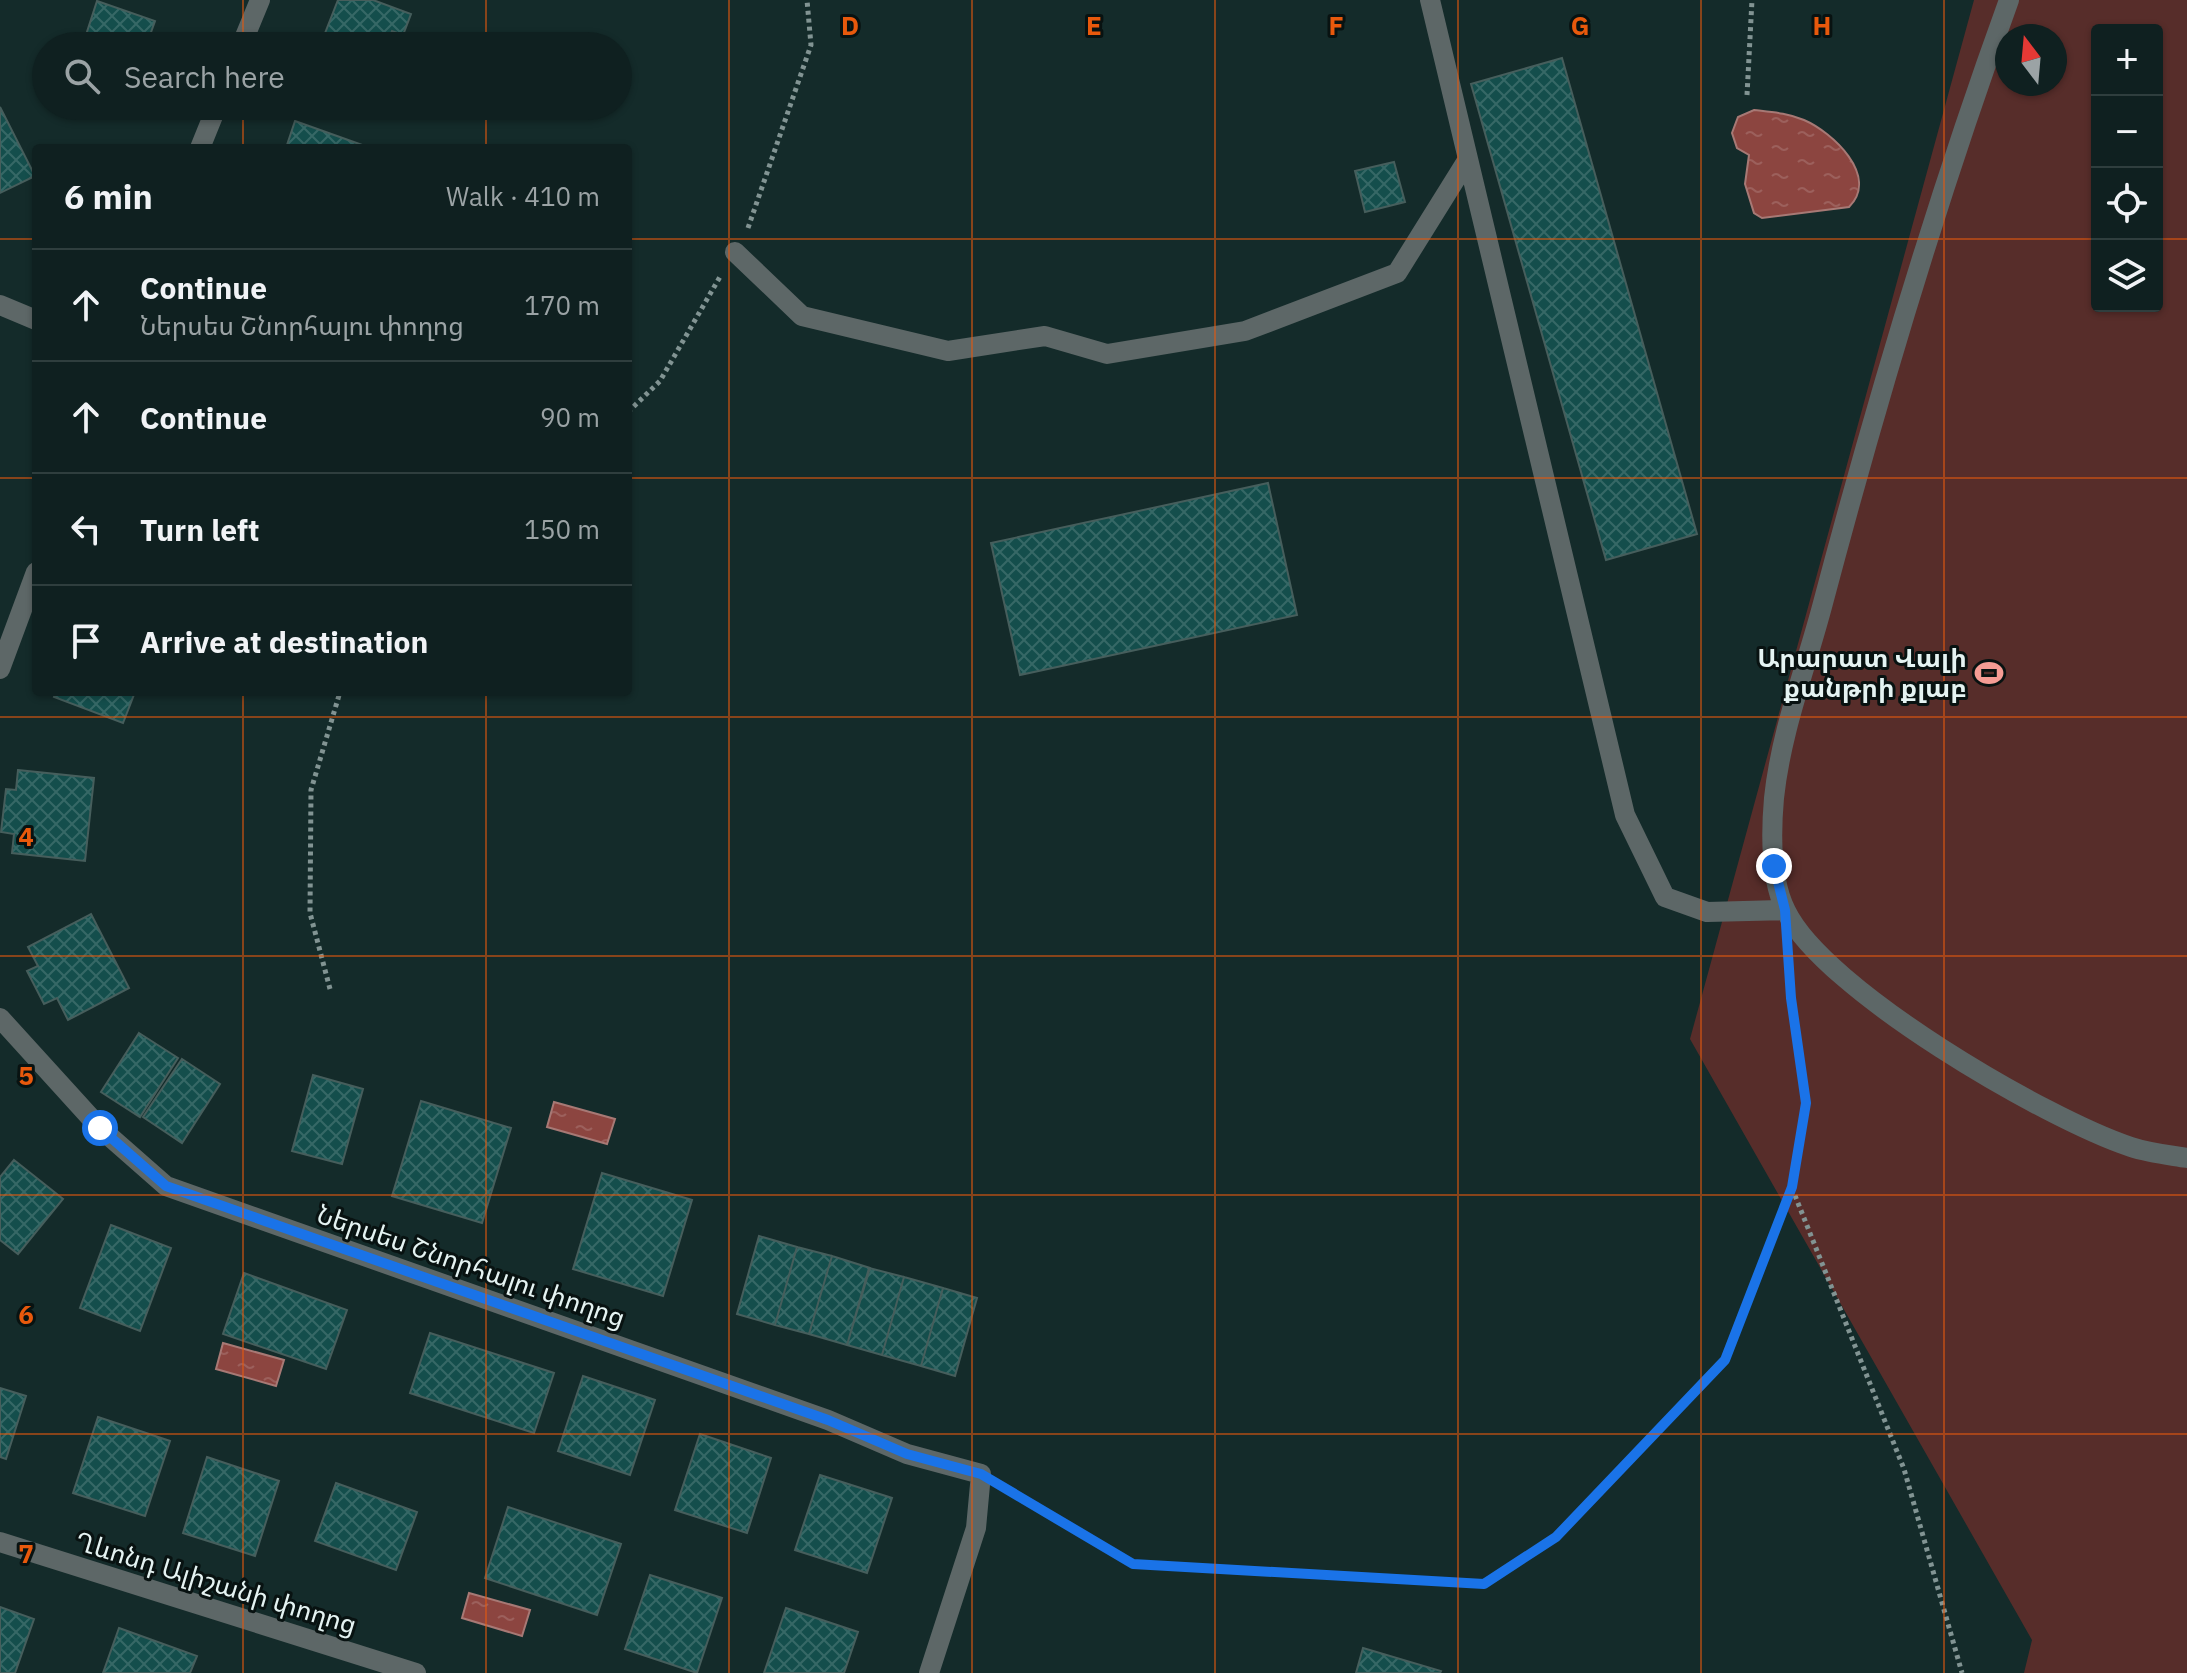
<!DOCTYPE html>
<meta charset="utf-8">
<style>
:root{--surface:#0f2020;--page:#1d2d2d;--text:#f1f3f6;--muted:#9ba3a5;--line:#2f3e3e}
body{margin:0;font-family:"IBM Plex Sans","Noto Sans Armenian",sans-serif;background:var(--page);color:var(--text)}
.controls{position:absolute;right:24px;top:24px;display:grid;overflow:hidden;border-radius:8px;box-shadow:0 2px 6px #0004}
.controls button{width:72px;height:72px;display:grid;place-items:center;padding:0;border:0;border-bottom:2px solid var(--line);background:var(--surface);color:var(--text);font:40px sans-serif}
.compass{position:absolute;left:1995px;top:24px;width:72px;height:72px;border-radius:50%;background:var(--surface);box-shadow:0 2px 6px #0004;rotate:344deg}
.stop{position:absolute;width:24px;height:24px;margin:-18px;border:6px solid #1a73e8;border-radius:50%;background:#fff}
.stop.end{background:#1a73e8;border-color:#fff;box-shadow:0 2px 8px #0008}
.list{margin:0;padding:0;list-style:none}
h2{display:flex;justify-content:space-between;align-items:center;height:104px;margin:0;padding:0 32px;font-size:34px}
h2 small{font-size:26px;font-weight:400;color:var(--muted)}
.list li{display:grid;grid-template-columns:52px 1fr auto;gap:24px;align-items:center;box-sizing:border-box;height:112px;padding:0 32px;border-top:2px solid var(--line)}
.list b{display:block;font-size:30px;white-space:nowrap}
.list p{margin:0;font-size:26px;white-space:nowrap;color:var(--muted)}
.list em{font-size:26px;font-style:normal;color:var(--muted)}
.icon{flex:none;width:44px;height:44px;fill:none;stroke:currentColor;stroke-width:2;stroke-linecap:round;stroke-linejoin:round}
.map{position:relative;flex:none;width:2187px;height:1673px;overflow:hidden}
.search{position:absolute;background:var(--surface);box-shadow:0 2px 6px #0004;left:32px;top:32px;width:600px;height:88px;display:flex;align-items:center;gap:20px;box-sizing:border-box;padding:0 28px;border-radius:44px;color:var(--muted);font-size:30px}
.panel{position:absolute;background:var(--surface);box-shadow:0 2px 6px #0004;left:32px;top:144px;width:600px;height:552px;border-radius:8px}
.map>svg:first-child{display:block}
.garden{fill:#572d2a;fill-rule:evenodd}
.water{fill:url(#water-ripples);stroke:#a77975;stroke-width:2}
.building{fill:url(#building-cross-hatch);stroke:#465e5c;stroke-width:2}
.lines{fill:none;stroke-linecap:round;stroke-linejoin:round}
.path{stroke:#829493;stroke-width:5;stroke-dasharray:4 4;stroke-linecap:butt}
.lane{stroke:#5d6767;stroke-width:20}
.street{stroke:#5d6767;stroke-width:20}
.route{stroke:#1a73e8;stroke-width:10}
.grid{fill:none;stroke:#e8590c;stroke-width:2;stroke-opacity:0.55}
.labels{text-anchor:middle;stroke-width:6;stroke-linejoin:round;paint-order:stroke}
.poi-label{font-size:26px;font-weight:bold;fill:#e5f3f2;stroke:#081211;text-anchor:end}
.street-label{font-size:26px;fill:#e5f3f2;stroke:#081211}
.grid-label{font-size:26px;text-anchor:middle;font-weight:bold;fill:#e8590c;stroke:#081211;stroke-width:6;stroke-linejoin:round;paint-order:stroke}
</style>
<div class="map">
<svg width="2187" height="1673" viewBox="0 0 2187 1673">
<defs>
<pattern id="water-ripples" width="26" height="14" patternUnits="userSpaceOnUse" patternTransform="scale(2)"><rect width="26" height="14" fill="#8c4540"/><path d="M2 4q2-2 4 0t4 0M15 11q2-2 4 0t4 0" fill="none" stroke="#9c605c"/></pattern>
<pattern id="building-cross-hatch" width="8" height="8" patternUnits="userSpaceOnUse" patternTransform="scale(2)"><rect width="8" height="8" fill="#144e4c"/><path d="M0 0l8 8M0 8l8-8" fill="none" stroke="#366866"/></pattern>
</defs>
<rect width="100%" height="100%" fill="#142b2a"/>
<path class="garden" d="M1974,0h213v1673h-163l8,-33 -342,-601zM2097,30h60v276h-60zM2007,36h48v48h-48z"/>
<path class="water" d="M1754,110c17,2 34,3 50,10 28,12 76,56 45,87l-87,11 -8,-5 -9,-29 4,-29 -12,-7 -5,-15 6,-16z
M554,1102l61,17 -8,25 -60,-17z
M223,1343l61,17 -8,26 -60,-17z
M469,1593l61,17 -8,26 -60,-18z"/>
<path class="building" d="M338,0h35l38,14 -8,21 -11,-4 -6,15h-66z
M97,1l58,20 -9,25h-29l-31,-11z
M1562,58l135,476 -91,26 -135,-476z
M0,107l35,69 -35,17z
M295,121l70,25 -79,2z
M1394,162l11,40 -40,10 -10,-41z
M1268,483l29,132 -277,60 -29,-132z
M56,692h79l-12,31 -69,-26z
M18,770l76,8 -9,83 -73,-8 2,-19 -13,-2 5,-43 10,1z
M91,914l38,74 -61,32 -11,-22 -13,6 -17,-33 11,-5 -10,-19z
M139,1033l39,25 -38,59 -39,-25z
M182,1059l38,25 -38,59 -39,-26z
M313,1075l50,14 -21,75 -50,-13z
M421,1101l90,27 -29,95 -90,-27z
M14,1160l49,39 -45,55 -18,-14v-63z
M602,1173l90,27 -29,96 -90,-27z
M111,1225l60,23 -31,83 -60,-23z
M759,1236l38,11 -22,78 -38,-11z
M797,1247l35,9 -23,78 -34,-9z
M832,1256l38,12 -23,77 -38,-11z
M869,1268l35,9 -22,78 -35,-10z
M244,1273l103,37 -21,59 -103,-35z
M904,1277l39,11 -22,78 -39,-11z
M943,1288l34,10 -22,78 -34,-10z
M430,1333l124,40 -20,60 -124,-40z
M583,1376l72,24 -25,75 -72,-24z
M0,1388l26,8 -20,63 -6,-2z
M98,1417l72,24 -25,75 -72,-23z
M700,1434l71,24 -24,75 -72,-23z
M207,1457l72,24 -24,75 -72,-23z
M820,1475l72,23 -25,75 -72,-23z
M336,1483l81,29 -21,58 -81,-29z
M508,1507l113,37 -24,71 -112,-37z
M650,1575l72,23 -25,75 -72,-24z
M0,1607l34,12 -19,54h-15z
M786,1608l72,24 -14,41h-80z
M119,1628l78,28 -7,17h-87z
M1363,1648l78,23 -1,2h-84z"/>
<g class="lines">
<path class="path" d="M1747,95l5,-95
M748,228l63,-183 -4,-45
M628,412l32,-31 61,-106
M330,989l-20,-76 1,-123 29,-98
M1792,1188l112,281 58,204
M1006,1489l127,75 351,20 72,-47 169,-177 67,-173 14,-84 -17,-136"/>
<path class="lane" d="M1430,0l195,815 40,82 42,15 78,-2
M2009,0c-72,198 -132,399 -186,603 -17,65 -42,128 -49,195 -3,34 -4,81 12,113 38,79 260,208 345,236 18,6 38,8 56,11
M735,252l67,64 146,35 97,-15 62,18 138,-23 152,-58 71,-114"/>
<path class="street" d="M241,46l19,-46
M200,148l17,-42
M0,305l36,15
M0,669l36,-97
M0,1018l100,110 66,58 662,234 79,34 74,20 -5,54 -47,145
M0,1542l416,131"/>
</g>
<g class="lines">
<path class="route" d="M100,1128l66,58 662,234 79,34 74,20 152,90 351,20 72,-47 169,-177 67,-173 14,-84 -15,-105 -6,-88 -11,-44"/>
</g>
<path class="grid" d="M243,0v46M486,0v46M729,0v1673M972,0v1673M1215,0v1673M1458,0v1673M1701,0v1673M1944,0v1673M243,106v42M486,106v42M0,239h36M628,239h1469M2157,239h30M0,478h36M628,478h1559M243,692v981M486,692v981M0,717h2187M0,956h2187M0,1195h2187M0,1434h2187"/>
<defs>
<symbol id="stadium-bare" viewBox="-9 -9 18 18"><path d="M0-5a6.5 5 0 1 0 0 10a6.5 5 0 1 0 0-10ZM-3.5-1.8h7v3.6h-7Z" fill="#f59c94" stroke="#081211" stroke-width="2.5" paint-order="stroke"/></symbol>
</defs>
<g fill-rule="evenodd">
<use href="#stadium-bare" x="1969" y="653" width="40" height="40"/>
</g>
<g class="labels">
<g class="poi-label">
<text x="1967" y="667">Արարատ Վալի<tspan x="1967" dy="30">քանթրի քլաբ</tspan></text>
</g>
<g class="street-label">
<text transform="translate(471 1266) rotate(19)" y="9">Ներսես Շնորհալու փողոց</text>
<text transform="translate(216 1583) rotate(17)" y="9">Ղևոնդ Ալիշանի փողոց</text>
</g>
</g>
<g class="grid-label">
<text x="850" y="35">D</text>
<text x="1094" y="35">E</text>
<text x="1336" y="35">F</text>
<text x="1580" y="35">G</text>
<text x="1822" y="35">H</text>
<text x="26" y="846">4</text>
<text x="26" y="1085">5</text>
<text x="26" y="1324">6</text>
<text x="26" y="1563">7</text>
</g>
</svg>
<div class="controls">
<button>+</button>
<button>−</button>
<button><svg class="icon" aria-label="locate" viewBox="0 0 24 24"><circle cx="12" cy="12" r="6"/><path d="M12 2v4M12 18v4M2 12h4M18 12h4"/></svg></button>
<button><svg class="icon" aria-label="layers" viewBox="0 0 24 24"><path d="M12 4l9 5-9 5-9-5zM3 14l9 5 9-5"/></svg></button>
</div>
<svg class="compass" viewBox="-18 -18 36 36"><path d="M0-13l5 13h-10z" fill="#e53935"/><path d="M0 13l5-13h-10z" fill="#9ba3a5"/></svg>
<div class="stop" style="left:100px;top:1128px"></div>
<div class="stop end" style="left:1774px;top:866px"></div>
<div class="search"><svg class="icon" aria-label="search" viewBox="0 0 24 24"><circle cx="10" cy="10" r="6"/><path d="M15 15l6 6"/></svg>Search here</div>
<section class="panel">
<h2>6 min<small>Walk · 410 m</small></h2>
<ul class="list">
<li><svg class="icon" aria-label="ahead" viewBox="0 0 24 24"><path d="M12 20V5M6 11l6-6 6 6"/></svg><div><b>Continue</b><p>Ներսես Շնորհալու փողոց</p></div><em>170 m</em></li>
<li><svg class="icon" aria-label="ahead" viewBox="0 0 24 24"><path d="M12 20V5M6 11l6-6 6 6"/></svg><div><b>Continue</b></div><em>90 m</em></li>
<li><svg class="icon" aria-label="left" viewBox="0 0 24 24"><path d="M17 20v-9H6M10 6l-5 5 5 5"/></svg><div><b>Turn left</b></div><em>150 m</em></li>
<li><svg class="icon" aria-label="arrive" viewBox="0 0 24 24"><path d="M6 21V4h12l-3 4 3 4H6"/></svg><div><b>Arrive at destination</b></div></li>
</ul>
</section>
</div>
